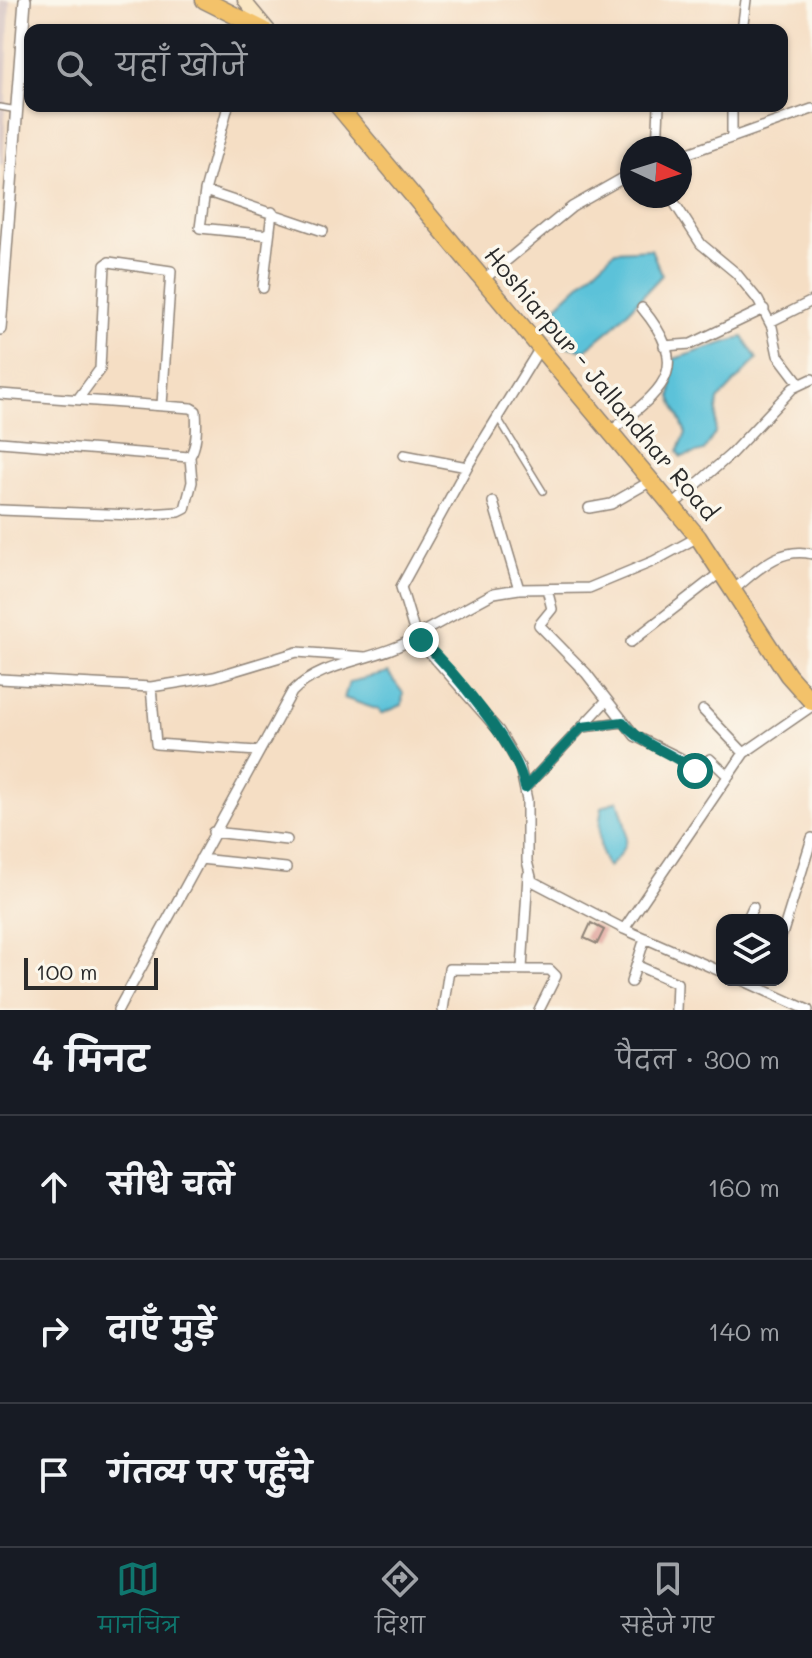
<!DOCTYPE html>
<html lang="hi">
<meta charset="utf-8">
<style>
:root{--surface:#171b24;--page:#242831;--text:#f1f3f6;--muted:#9ea1a6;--line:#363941;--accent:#0f766e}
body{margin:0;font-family:Mali,"Playpen Sans Deva",sans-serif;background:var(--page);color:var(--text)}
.controls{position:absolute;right:24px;bottom:24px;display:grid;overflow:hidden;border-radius:16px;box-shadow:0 2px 6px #0004}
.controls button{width:72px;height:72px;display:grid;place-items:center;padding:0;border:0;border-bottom:2px solid var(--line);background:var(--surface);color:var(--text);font:40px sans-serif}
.compass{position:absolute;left:620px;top:136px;width:72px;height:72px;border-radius:50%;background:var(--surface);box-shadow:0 2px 6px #0004;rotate:94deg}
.scale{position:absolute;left:24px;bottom:20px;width:134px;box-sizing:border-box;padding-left:8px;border:4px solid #2b2b2b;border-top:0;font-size:22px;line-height:28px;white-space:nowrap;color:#2b2b2b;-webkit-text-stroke:6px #fbf7ec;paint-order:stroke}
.stop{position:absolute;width:24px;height:24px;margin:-18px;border:6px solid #0f766e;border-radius:50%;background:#fff}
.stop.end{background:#0f766e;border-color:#fff;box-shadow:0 2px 8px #0008}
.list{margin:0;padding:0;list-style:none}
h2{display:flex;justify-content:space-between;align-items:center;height:104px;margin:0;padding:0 32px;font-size:34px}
h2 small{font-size:26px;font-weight:400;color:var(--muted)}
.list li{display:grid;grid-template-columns:52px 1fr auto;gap:24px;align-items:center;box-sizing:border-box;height:144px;padding:0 32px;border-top:2px solid var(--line)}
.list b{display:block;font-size:30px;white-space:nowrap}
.list em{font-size:26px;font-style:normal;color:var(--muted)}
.icon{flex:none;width:44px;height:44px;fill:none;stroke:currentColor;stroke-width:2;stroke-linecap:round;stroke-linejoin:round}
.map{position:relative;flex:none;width:812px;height:1010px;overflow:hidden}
.search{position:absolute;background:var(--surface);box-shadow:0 2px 6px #0004;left:24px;right:24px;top:24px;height:88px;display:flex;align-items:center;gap:20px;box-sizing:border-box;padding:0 28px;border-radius:16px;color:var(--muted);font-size:30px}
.sheet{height:536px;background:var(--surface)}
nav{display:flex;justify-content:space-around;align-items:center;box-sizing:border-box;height:112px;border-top:2px solid var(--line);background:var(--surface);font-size:22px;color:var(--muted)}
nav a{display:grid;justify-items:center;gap:4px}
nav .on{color:var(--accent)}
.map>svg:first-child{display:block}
.industrial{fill:#d1bfbe}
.water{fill:#5bc2d9;stroke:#437682;stroke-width:2}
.building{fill:#da938c}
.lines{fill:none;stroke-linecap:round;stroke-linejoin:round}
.service-casing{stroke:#908478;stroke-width:8}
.minor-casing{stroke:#908478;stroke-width:12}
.tertiary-casing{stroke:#908478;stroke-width:14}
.secondary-casing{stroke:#908478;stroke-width:15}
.trunk-casing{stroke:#908478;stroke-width:19}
.service{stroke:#fff;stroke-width:5}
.minor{stroke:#fff;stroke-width:9}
.tertiary{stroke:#fff;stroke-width:11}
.secondary{stroke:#fae7c3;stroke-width:12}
.trunk{stroke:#f3c26a;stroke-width:16}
.route{stroke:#0f766e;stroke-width:10}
.labels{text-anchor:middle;stroke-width:7;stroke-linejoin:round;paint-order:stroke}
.street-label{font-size:24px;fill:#2b2b2b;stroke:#fbf7ec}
</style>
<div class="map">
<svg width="812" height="1010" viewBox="0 0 812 1010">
<rect width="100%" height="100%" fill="#fbf7ec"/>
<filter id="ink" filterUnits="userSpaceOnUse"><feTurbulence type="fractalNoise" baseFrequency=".0125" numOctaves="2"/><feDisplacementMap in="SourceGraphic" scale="16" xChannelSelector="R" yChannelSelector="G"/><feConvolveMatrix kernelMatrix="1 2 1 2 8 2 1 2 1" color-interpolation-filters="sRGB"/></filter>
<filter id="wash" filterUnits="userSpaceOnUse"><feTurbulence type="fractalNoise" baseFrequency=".006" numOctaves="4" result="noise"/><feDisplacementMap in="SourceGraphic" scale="32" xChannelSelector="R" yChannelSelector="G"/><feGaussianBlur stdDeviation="1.8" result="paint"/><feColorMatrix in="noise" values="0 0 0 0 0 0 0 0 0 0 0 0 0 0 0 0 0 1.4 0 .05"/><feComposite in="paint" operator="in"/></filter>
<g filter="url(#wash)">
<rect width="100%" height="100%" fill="#f5dec4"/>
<path class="industrial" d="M0,0h10l-7,165 -3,-1z"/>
<path class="water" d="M651,249l11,26 -49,52 -28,23 -20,-4 -12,-20 4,-21 58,-54z
M743,337l14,22 -39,41 -3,33 -11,18 -23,6 -3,-6 8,-18 -15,-36 3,-38z
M388,673l15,20 -1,12 -21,9 -2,-4 -35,-12 5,-16z
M618,800c9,31 16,44 -10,67 -11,-15 -10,-42 -6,-60z"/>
<g id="blocks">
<path class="building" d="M591,923l13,7 -7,14 -13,-6z"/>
</g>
</g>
<g filter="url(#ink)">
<use href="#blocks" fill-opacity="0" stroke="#908478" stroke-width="2"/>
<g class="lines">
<defs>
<path id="service" d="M0,107l17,3
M498,418l45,73"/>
<path id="minor" d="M742,30l4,-30
M228,106l-23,85 -5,37 69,7
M732,106v32
M657,148l2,-42
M680,156l132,-47
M205,191l118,40
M670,196l31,48 35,29 22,27 14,27 6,28 22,29
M483,280l89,-73 60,-34
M263,288l9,-76
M770,322l42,-21
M664,346l27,-2 73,-35
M0,394l191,14 5,3c1,14 1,37 -7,46l-189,-15
M78,399l22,-30 5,-104 4,-3 62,9 -9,134
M610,432c50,-42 85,-60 32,-124
M404,455l63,12
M493,502l26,87
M672,506l58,-51 63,-67 19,-9
M589,508l22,-4 40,-23
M0,510l133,5 46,-3 6,-3 7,-27 -2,-25
M547,589l5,20 -13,16 47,48 49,63 45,22 15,13 15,-12 17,16
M733,590c24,-19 46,-44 79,-36
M417,635l77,-42 25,-4 70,-1 65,-27 44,-24
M416,637l83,94 21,36 7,33v61l5,20 92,48 120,-176 68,-47
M631,642l90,-70
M0,679l151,8 63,-10 83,-25 68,5
M151,687l5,57 101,7
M703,710l41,43
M583,727l40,-5
M525,788l82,-88
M213,832l74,8
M200,859l86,9
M747,920l6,-13
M624,929l98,43
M782,935l30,-97
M636,965l41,18 -1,27
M522,969l6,-94
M742,980l66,30
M631,982l14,-44
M118,1010l174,-318c31,-32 86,-31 124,-55l-15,-50 66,-120 73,-119
M443,1010l6,-41 101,1 6,6 -17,34"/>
<path id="tertiary" d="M0,329l25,-329"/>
<path id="secondary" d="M244,0l25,30"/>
<path id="trunk" d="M204,0l60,30
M338,106l360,431 90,138 24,27"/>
</defs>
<use href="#service" class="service-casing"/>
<use href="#minor" class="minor-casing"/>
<use href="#tertiary" class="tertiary-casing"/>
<use href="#secondary" class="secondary-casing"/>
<use href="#trunk" class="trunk-casing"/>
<use href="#service" class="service"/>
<use href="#minor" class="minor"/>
<use href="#tertiary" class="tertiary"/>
<use href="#secondary" class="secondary"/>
<use href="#trunk" class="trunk"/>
</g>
</g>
<g class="lines" filter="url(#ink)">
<path class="route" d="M421,640c31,29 98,108 104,148l57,-61 41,-5c19,24 49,30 72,49"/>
</g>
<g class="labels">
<g class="street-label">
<text transform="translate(601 384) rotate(50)" y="8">Hoshiarpur - Jallandhar Road</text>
</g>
</g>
</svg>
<div class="controls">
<button><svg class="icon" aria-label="layers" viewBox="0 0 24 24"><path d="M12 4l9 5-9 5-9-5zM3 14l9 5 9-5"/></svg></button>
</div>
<svg class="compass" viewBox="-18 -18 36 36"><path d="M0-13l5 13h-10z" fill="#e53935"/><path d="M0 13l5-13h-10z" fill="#9ea1a6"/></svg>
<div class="scale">100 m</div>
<div class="stop" style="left:695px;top:771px"></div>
<div class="stop end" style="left:421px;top:640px"></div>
<div class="search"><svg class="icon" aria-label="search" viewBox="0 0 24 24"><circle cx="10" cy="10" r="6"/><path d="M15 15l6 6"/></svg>यहाँ खोजें</div>
</div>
<section class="sheet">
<h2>4 मिनट<small>पैदल · 300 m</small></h2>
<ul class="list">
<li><svg class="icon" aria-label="ahead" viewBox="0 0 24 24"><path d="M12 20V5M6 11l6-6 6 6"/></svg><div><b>सीधे चलें</b></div><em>160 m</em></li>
<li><svg class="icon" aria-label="right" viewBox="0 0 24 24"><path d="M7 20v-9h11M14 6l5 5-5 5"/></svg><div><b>दाएँ मुड़ें</b></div><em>140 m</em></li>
<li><svg class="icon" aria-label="arrive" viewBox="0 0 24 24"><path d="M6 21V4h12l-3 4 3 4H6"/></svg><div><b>गंतव्य पर पहुँचे</b></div></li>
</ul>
</section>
<nav>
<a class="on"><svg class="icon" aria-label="map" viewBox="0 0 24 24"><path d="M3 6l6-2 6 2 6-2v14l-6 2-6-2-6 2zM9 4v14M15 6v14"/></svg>मानचित्र</a>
<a><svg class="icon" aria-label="directions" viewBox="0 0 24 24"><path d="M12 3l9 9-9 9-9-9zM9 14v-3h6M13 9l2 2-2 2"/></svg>दिशा</a>
<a><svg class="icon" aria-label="saved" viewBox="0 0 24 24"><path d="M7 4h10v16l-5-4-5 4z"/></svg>सहेजे गए</a>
</nav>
